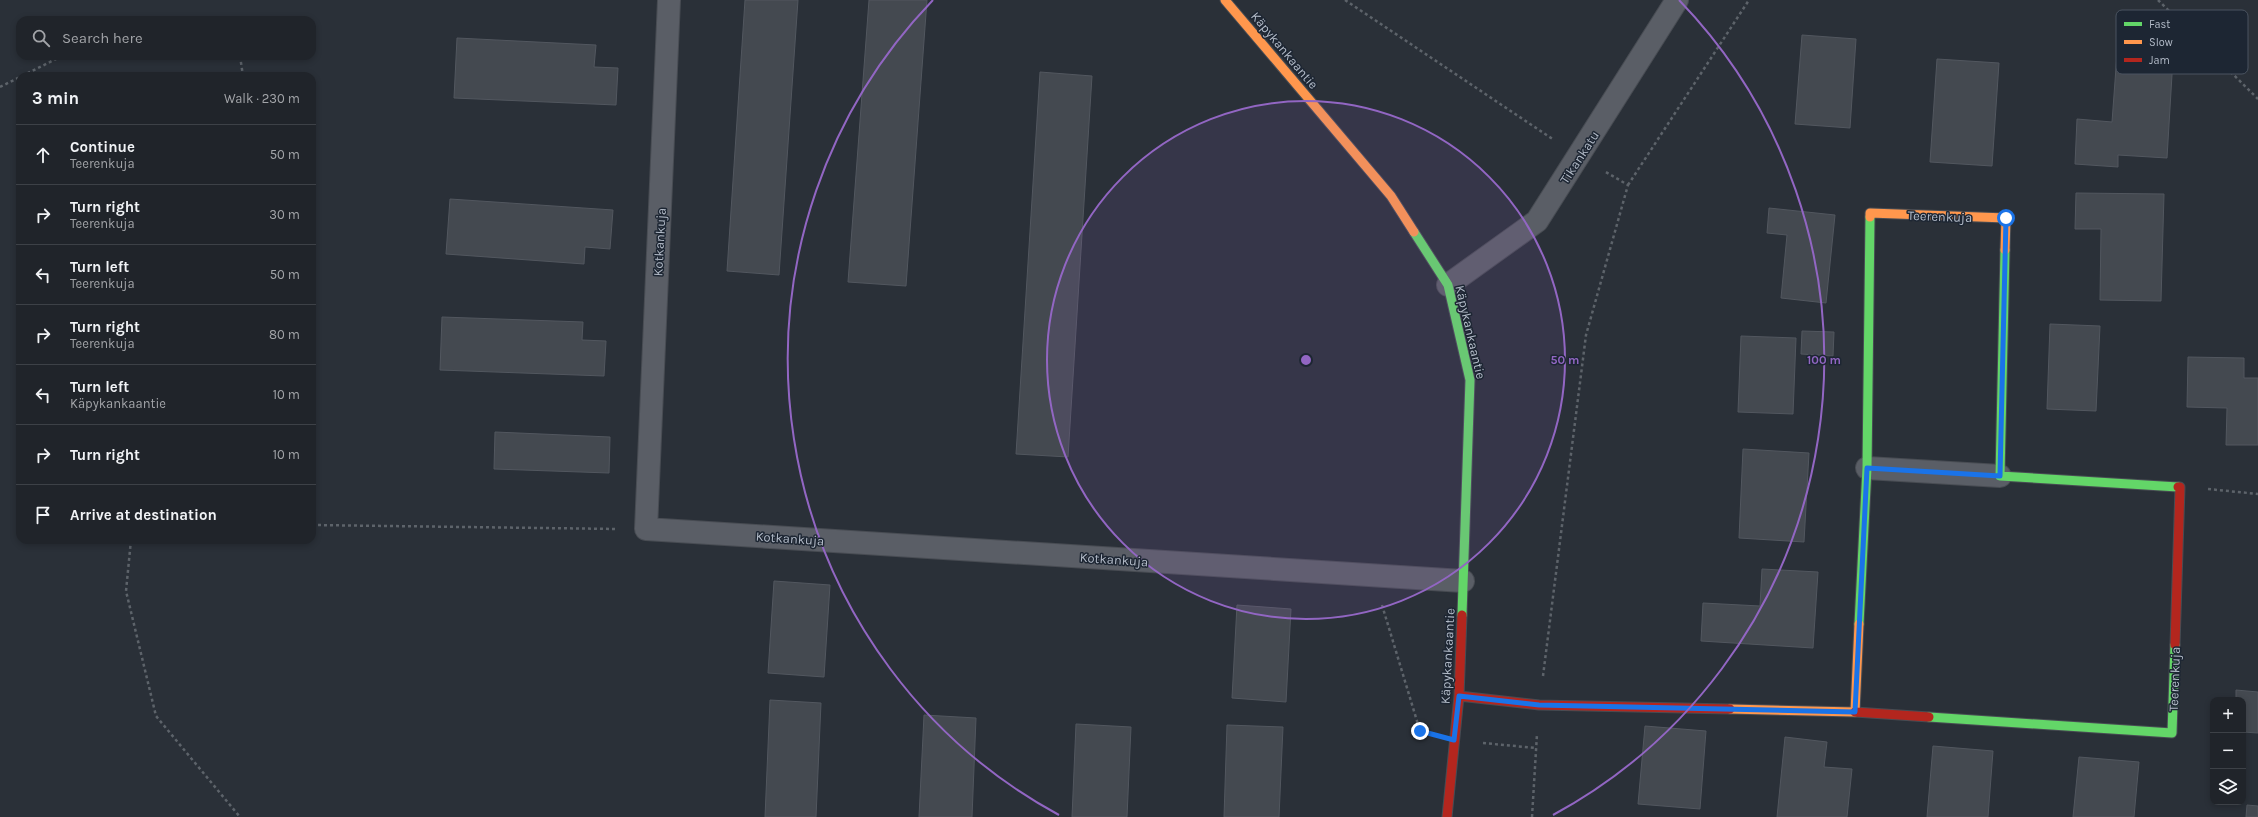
<!DOCTYPE html>
<meta charset="utf-8">
<style>
:root{--surface:#20242a;--page:#2d3036;--text:#f1f3f6;--muted:#a2a4a8;--line:#3d4147}
body{margin:0;font-family:Karla,sans-serif;background:var(--page);color:var(--text)}
.controls{position:absolute;right:12px;bottom:12px;display:grid;overflow:hidden;border-radius:8px;box-shadow:0 2px 6px #0003}
.controls button{width:36px;height:36px;display:grid;place-items:center;padding:0;border:0;border-bottom:1px solid var(--line);background:var(--surface);color:var(--text);font:20px sans-serif}
.stop{position:absolute;width:12px;height:12px;margin:-9px;border:3px solid #1a73e8;border-radius:50%;background:#fff}
.stop.end{background:#1a73e8;border-color:#fff;box-shadow:0 1px 4px #0008}
.list{margin:0;padding:0;list-style:none}
h2{display:flex;justify-content:space-between;align-items:center;height:52px;margin:0;padding:0 16px;font-size:17px}
h2 small{font-size:13px;font-weight:400;color:var(--muted)}
.list li{display:grid;grid-template-columns:26px 1fr auto;gap:12px;align-items:center;box-sizing:border-box;height:60px;padding:0 16px;border-top:1px solid var(--line)}
.list b{display:block;font-size:15px;white-space:nowrap}
.list p{margin:0;font-size:13px;white-space:nowrap;color:var(--muted)}
.list em{font-size:13px;font-style:normal;color:var(--muted)}
.icon{flex:none;width:22px;height:22px;fill:none;stroke:currentColor;stroke-width:2;stroke-linecap:round;stroke-linejoin:round}
.map{position:relative;flex:none;width:2258px;height:817px;overflow:hidden}
.search{position:absolute;background:var(--surface);box-shadow:0 2px 6px #0003;left:16px;top:16px;width:300px;height:44px;display:flex;align-items:center;gap:10px;box-sizing:border-box;padding:0 14px;border-radius:12px;color:var(--muted);font-size:15px}
.panel{position:absolute;background:var(--surface);box-shadow:0 2px 6px #0003;left:16px;top:72px;width:300px;height:472px;border-radius:12px}
.map>svg:first-child{display:block}
.building{fill:#444950;stroke:#52575f}
.lines{fill:none;stroke-linecap:round;stroke-linejoin:round}
.street-casing{stroke:#484c53;stroke-width:24}
.fast-casing{stroke:#484c53;stroke-width:11}
.slow-casing{stroke:#484c53;stroke-width:11}
.jam-casing{stroke:#484c53;stroke-width:11}
.path{stroke:#5d636a;stroke-width:2.5;stroke-dasharray:3 3;stroke-linecap:butt}
.street{stroke:#5a5e66;stroke-width:22}
.fast{stroke:#63d668;stroke-width:9}
.slow{stroke:#ff974d;stroke-width:9}
.jam{stroke:#b3261e;stroke-width:9}
.route{stroke:#1a73e8;stroke-width:5}
.ring{fill:none;stroke:#9266c3;stroke-width:2}
.labels{text-anchor:middle;stroke-width:3;stroke-linejoin:round;paint-order:stroke}
.street-label{font-size:13px;fill:#b4bcc9;stroke:#1d2633}
.key{fill:#1d2633;stroke:#4a5360;stroke-width:1}
.key-label{font-size:11px;fill:#b4bcc9}
.centre{fill:#9266c3;stroke:#1d2633;stroke-width:2}
.ring-label{font-size:12px;text-anchor:middle;font-weight:bold;fill:#9266c3;stroke:#1d2633;stroke-width:3;stroke-linejoin:round;paint-order:stroke}
</style>
<div class="map">
<svg width="2258" height="817" viewBox="0 0 2258 817">
<rect width="100%" height="100%" fill="#2a3038"/>
<path class="building" d="M745,0h53l-19,275 -52,-4z
M869,0h58l-21,286 -58,-4z
M1802,35l54,4 -6,89 -55,-4z
M457,38l139,7 -2,22 24,1 -2,37 -162,-7z
M2117,54l56,4 -6,100 -49,-3v12l-43,-3 2,-45 35,3z
M1937,59l62,4 -7,103 -62,-4z
M1040,72l52,4 -24,381 -52,-3z
M2076,193l88,1 -3,107 -61,-1 1,-71h-26z
M450,199l163,11 -3,39 -25,-2 -1,17 -138,-10z
M1769,208l66,7 -9,88 -45,-5 6,-63 -20,-2z
M442,317l141,5 -1,18 24,1 -2,35 -164,-6z
M2050,324l50,2 -4,85 -49,-2z
M1802,331l32,1 -1,24 -32,-2z
M1741,336l55,2 -3,76 -55,-2z
M2188,357l56,1v20h14v67h-32l1,-37 -40,-1z
M495,432l115,5 -1,36 -115,-4z
M1743,449l66,4 -5,89 -65,-4z
M1762,569l56,3 -5,76 -112,-7 2,-38 57,3z
M774,581l56,4 -6,92 -56,-4z
M1237,605l54,4 -5,93 -54,-4z
M2236,690l22,2v41l-15,-1v-32h-7z
M770,700l51,3 -5,114h-51z
M924,715l52,3 -4,99h-53z
M1076,724l55,3 -4,90h-55z
M1227,725l56,2 -4,90h-55z
M1645,726l61,5 -6,78 -62,-5z
M1785,737l42,5 -3,25 28,2 -5,48h-70z
M1933,746l60,5 -5,66h-61z
M2079,757l60,5 -5,55h-61z
M2247,805l11,1v11h-12z"/>
<g class="lines">
<defs>
<path id="street" d="M669,0l-23,529 817,52
M1448,285l89,-64 140,-221
M1867,468l133,8"/>
<path id="fast" d="M1414,232l34,53 22,95 -8,235
M2005,250l-5,226 178,11
M1859,624l8,-156 3,-251
M1929,717l243,16 3,-88"/>
<path id="slow" d="M1225,0l166,196 23,36
M1870,217v-4l136,5 -1,32
M1730,709l125,3 4,-88"/>
<path id="jam" d="M2175,645l5,-158h-2
M1459,696l80,9 191,4
M1855,712l74,5
M1447,817l12,-121 3,-81"/>
</defs>
<use href="#street" class="street-casing"/>
<use href="#fast" class="fast-casing"/>
<use href="#slow" class="slow-casing"/>
<use href="#jam" class="jam-casing"/>
<path class="path" d="M1345,0l209,140
M2158,0l100,99
M189,20h8
M240,56l3,20
M22,76l40,-20
M0,87l20,-10
M1628,185l121,-185
M2208,489l50,5
M312,525l306,4
M131,540l-5,51 30,125 84,101
M1382,605l38,126 7,2
M1543,676l43,-341 42,-150 -24,-14
M1483,743l53,5
M1532,817l5,-83"/>
<use href="#street" class="street"/>
<use href="#fast" class="fast"/>
<use href="#slow" class="slow"/>
<use href="#jam" class="jam"/>
</g>
<g class="lines">
<path class="route" d="M1420,731l34,9 5,-44 80,9 316,7 12,-244 133,8 6,-258"/>
</g>
<circle cx="1306" cy="360" r="259" fill="#9266c3" fill-opacity=".12"/>
<g class="ring">
<circle cx="1306" cy="360" r="259"/>
<path d="M1059 815A518 518 0 0 1 933 0M1679 0A518 518 0 0 1 1553 815"/>
</g>
<g class="labels">
<g class="street-label">
<text transform="translate(1285 50) rotate(50)" y="5">Käpykankaantie</text>
<text transform="translate(1579 157) rotate(-57)" y="5">Tikankatu</text>
<text transform="translate(1940 216) rotate(2)" y="5">Teerenkuja</text>
<text transform="translate(659 242) rotate(-87)" y="5">Kotkankuja</text>
<text transform="translate(1471 332) rotate(77)" y="5">Käpykankaantie</text>
<text transform="translate(790 538) rotate(4)" y="5">Kotkankuja</text>
<text transform="translate(1114 559) rotate(4)" y="5">Kotkankuja</text>
<text transform="translate(1447 656) rotate(-87)" y="5">Käpykankaantie</text>
<text transform="translate(2174 679) rotate(-88)" y="5">Teerenkuja</text>
</g>
</g>
<rect x="2116" y="10" width="132" height="64" rx="6" class="key"/>
<rect x="2124" y="22" width="18" height="4" fill="#63d668"/>
<rect x="2124" y="40" width="18" height="4" fill="#ff974d"/>
<rect x="2124" y="58" width="18" height="4" fill="#b3261e"/>
<g class="key-label">
<text x="2149" y="28">Fast</text>
<text x="2149" y="46">Slow</text>
<text x="2149" y="64">Jam</text>
</g>
<circle cx="1306" cy="360" r="6" class="centre"/>
<g class="ring-label">
<text x="1565" y="364">50 m</text>
<text x="1824" y="364">100 m</text>
</g>
</svg>
<div class="controls">
<button>+</button>
<button>−</button>
<button><svg class="icon" aria-label="layers" viewBox="0 0 24 24"><path d="M12 4l9 5-9 5-9-5zM3 14l9 5 9-5"/></svg></button>
</div>
<div class="stop" style="left:2006px;top:218px"></div>
<div class="stop end" style="left:1420px;top:731px"></div>
<div class="search"><svg class="icon" aria-label="search" viewBox="0 0 24 24"><circle cx="10" cy="10" r="6"/><path d="M15 15l6 6"/></svg>Search here</div>
<section class="panel">
<h2>3 min<small>Walk · 230 m</small></h2>
<ul class="list">
<li><svg class="icon" aria-label="ahead" viewBox="0 0 24 24"><path d="M12 20V5M6 11l6-6 6 6"/></svg><div><b>Continue</b><p>Teerenkuja</p></div><em>50 m</em></li>
<li><svg class="icon" aria-label="right" viewBox="0 0 24 24"><path d="M7 20v-9h11M14 6l5 5-5 5"/></svg><div><b>Turn right</b><p>Teerenkuja</p></div><em>30 m</em></li>
<li><svg class="icon" aria-label="left" viewBox="0 0 24 24"><path d="M17 20v-9H6M10 6l-5 5 5 5"/></svg><div><b>Turn left</b><p>Teerenkuja</p></div><em>50 m</em></li>
<li><svg class="icon" aria-label="right" viewBox="0 0 24 24"><path d="M7 20v-9h11M14 6l5 5-5 5"/></svg><div><b>Turn right</b><p>Teerenkuja</p></div><em>80 m</em></li>
<li><svg class="icon" aria-label="left" viewBox="0 0 24 24"><path d="M17 20v-9H6M10 6l-5 5 5 5"/></svg><div><b>Turn left</b><p>Käpykankaantie</p></div><em>10 m</em></li>
<li><svg class="icon" aria-label="right" viewBox="0 0 24 24"><path d="M7 20v-9h11M14 6l5 5-5 5"/></svg><div><b>Turn right</b></div><em>10 m</em></li>
<li><svg class="icon" aria-label="arrive" viewBox="0 0 24 24"><path d="M6 21V4h12l-3 4 3 4H6"/></svg><div><b>Arrive at destination</b></div></li>
</ul>
</section>
</div>
